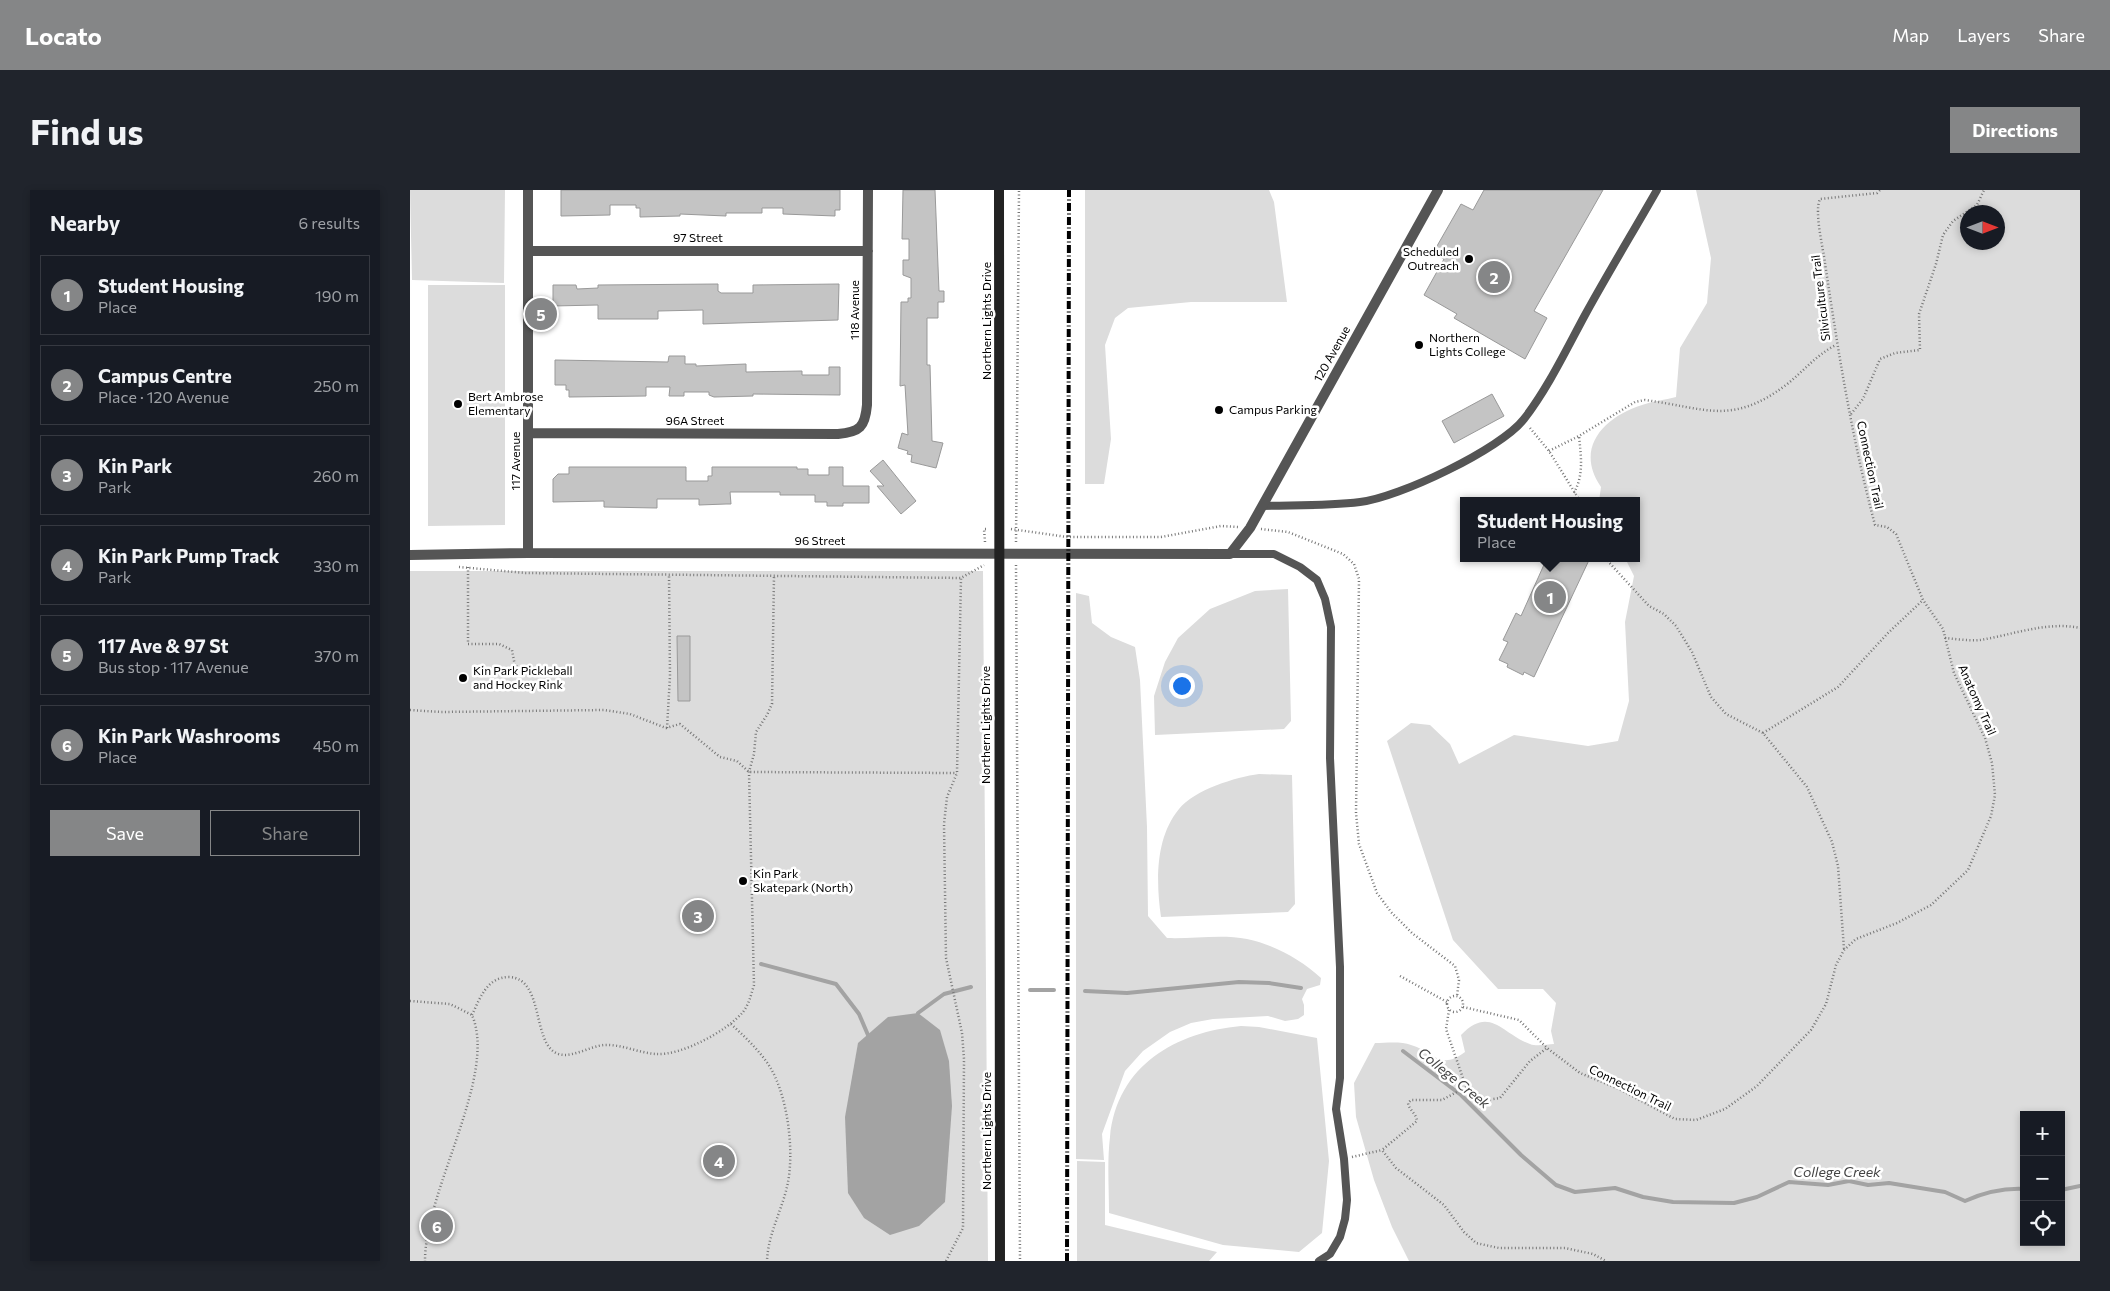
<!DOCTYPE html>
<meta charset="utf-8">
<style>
:root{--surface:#171b24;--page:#20242c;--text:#f1f3f6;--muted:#9ea1a6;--line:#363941;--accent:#858687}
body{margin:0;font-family:Commissioner,sans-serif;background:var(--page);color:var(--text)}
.controls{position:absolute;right:15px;bottom:15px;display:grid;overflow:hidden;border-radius:0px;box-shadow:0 2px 8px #0003}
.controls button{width:45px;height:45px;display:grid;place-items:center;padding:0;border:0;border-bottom:1px solid var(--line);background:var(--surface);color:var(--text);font:25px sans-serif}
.compass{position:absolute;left:1550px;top:15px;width:45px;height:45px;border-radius:50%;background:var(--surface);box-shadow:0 2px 8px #0003;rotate:90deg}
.you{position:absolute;left:771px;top:495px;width:18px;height:18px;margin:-12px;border:4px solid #fff;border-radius:50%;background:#1a73e8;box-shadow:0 0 0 8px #1a73e833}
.badge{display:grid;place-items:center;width:32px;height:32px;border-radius:50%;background:var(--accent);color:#fff;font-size:16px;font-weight:700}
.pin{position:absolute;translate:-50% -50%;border:2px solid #fff;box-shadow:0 1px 5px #0006}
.popup{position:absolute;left:1050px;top:307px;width:180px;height:65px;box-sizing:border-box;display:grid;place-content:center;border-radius:0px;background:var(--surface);filter:drop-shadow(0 1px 4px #0005);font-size:16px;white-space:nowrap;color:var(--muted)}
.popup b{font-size:19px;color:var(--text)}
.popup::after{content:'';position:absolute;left:50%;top:100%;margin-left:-10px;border:10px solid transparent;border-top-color:var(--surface)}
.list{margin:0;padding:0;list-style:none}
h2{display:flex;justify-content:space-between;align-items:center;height:65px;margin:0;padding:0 20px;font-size:21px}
h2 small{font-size:16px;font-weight:400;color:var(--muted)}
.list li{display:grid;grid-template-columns:32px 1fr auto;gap:15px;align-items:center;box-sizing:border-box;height:80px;margin:0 10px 10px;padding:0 10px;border:1px solid var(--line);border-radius:0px}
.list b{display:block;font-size:19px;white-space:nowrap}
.list p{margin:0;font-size:16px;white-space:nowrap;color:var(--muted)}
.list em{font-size:16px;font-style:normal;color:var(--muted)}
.actions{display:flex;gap:10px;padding:15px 20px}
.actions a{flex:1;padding:11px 0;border:1px solid var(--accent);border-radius:0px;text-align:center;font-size:18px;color:var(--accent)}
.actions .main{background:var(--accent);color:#fff}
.icon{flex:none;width:28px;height:28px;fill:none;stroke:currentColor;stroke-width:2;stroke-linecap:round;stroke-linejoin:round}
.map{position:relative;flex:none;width:1670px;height:1071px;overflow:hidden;border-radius:0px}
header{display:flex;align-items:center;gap:30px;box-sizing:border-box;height:70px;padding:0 25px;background:var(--accent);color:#fff}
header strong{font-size:24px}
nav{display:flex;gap:28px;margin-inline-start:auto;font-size:18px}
.intro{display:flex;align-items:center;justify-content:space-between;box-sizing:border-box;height:120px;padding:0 30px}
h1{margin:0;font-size:35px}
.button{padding:12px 22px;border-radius:0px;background:var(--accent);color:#fff;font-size:18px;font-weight:700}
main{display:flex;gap:30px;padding:0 30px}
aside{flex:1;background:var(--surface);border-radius:0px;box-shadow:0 2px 8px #0003}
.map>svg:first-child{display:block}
.green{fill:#dcdcdc;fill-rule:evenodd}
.water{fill:#a3a3a3}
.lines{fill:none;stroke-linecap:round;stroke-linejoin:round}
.stream{stroke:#a3a3a3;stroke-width:4}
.building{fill:#c4c4c4;stroke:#999}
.path{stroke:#777;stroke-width:2.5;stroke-dasharray:1 2.5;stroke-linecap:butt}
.service{stroke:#555;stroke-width:8}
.minor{stroke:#555;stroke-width:10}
.secondary{stroke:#222;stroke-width:10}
.rail{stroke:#000;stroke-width:4;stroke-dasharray:8 2.5 1 2.5;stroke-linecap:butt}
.poi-dot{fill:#000;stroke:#fff;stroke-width:2}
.labels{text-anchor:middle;stroke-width:5;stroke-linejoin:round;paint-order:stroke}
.street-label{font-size:12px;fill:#000;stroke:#fff}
.poi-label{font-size:12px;fill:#000;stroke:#fff;text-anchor:start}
.water-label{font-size:14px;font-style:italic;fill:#444;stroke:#fff}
</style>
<header>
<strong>Locato</strong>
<nav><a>Map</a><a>Layers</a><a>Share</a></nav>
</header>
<div class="intro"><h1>Find us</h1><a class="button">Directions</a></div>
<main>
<aside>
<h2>Nearby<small>6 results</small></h2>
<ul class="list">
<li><span class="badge">1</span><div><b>Student Housing</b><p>Place</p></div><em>190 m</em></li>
<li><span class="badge">2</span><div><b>Campus Centre</b><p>Place · 120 Avenue</p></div><em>250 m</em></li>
<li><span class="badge">3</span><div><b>Kin Park</b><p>Park</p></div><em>260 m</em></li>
<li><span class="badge">4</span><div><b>Kin Park Pump Track</b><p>Park</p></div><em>330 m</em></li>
<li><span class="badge">5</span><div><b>117 Ave &amp; 97 St</b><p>Bus stop · 117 Avenue</p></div><em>370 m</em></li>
<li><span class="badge">6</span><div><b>Kin Park Washrooms</b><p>Place</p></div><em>450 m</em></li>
</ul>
<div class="actions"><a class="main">Save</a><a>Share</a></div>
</aside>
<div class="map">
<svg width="1670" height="1071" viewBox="0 0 1670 1071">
<rect width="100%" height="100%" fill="#fff"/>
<path class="green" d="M0,0h95l-1,93 -92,-3z
M675,0h184l5,12 13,100h-96l-63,6 -13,10 -10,27 6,94 -7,45h-19z
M1286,0h384v1071h-671l-17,-34 -18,-47 -18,-63 -2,-34 21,-40c11,0 26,-2 36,2 24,7 29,26 54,7l-4,-17c29,-30 41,-1 69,9 7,3 18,0 24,0l-3,-13 5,-28 -13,-14h-45l-45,-49 -66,-199 24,-18 19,2 20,19 9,20 55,-29 74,11 30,-5 11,-40 -4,-79 9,-46 -9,-18h11v-57h-37l2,-14c-27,-39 3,-70 41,-82 11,-4 23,-5 34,-8l4,-49 27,-45 4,-45zM1558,22h30v30h-30zM1614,925h37v127h-37z
M18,95h77v240l-77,1z
M0,381h573l5,690h-578z
M878,399l3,132 -7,8 -129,6 -1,-39 11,-34 13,-24 32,-29 45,-18z
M666,403l13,3 3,27 19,14 24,10 5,33 7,147 1,89 19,22c26,1 55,-4 80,1 28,6 53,20 74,39l-1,7 -13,4 -5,10 2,6v10l-6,4 -13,2 -17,-5 -55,3 -22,4 -21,9 -27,19 -18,20 -23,63 2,26 -28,-1z
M849,584l33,1 3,129 -7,8 -127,5c-5,-35 -6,-79 18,-108 15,-19 57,-32 80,-35z
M831,836l18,1 58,11 12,123 -7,72 -23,19 -76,-7 -114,-32c0,-25 -2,-51 1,-76 7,-72 66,-105 131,-111z
M667,971l28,1v63l112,27 -8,9h-132z"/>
<path class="water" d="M508,823l22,17 9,31 3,45 -7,96 -26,24 -29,9 -26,-17 -16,-25 -3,-76 13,-74 30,-26z"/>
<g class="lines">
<path class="stream" d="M351,774l75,20 23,30 9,21
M620,800h24
M675,801l42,2 112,-11 30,1 32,5
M508,823l26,-19 27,-7
M993,861l58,44 60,60 35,30 19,7 40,-4 28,9 30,5 61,1 23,-6 32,-15 39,3 21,-4 19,4 21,-2 56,9 20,9c18,-8 39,-13 59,-12
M1651,1000l19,-4"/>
</g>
<path class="building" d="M151,0h279v20h-5v6l-52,-2v-6h-21v5h-36v3l-46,-2v2l-40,1v-9h-4v-3h-26v10l-49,1z
M493,0h32l4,101h5v11h-6v16h-11v47h3l2,76 11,2 -7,25 -25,-6 1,-7 -5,-1 1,-3 -10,-3 4,-15 6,2 -3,-50 -5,1 1,-84h7v-4h3v-20l-8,-3v-15h6v-21h-7z
M1074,0h119l-69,121 13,7 -22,41 -71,-41 3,-4 -33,-19 20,-36 -11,-6 28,-49 12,6z
M308,94v7l3,2h32v-8l86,-1 -1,36 -135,4v-14l-45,1v8h-60v-14l-45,1v-21h23l1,4 21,-1v-3z
M259,166h16v8h11v2l50,-2v8l56,-1v4h27v-8h11v28l-87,-1v2l-39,1 -5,-2v-3h-25v4h-15l1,-9h-24v9l-77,1v-7h-3v-5h-11v-25l113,2z
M1082,204l12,22 -50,27 -12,-22z
M473,270l33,41 -15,13 -24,-28h7l-14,-15z
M159,277h117v14h22v-5h4v-9h85v2h11v6h21v-8h14v19h26v17h-26v3h-16v-4h-12v-7h-35v-3h-50l1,12h-5l-27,1v-6h-42v9l-53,-1v-6l-51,1v-23l5,-5h11z
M1137,368h43l-56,119 -10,-5 -1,3 -16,-8 1,-3 -9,-4 9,-18 -5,-2 13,-27 5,3z
M267,446h13v65h-12z"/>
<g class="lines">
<path class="path" d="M1441,224l12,-15 17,-40 15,-6 25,-3 -1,-36 17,-50 7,-29 10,-14 24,-16 7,-15
M1120,238l19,23 31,50
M1139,261l30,-15 56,-34 10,-2c61,8 86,26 141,-15 18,-14 30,-30 50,-40
M1164,303c10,-19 7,-36 5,-57
M601,339l56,8h94l60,-11 17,1
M851,339l27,3 55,22 11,10 5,15 -3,234 3,31 18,49 14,19 21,21 43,33 4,14 -2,16
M575,352l-1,-13h4
M606,352l3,-352
M1195,368l44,48 15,8 12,12 16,26 19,45 15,17 37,19 44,54 25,55 6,24 6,83
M606,375l4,696
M49,377l67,6 435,5 23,-13
M58,377v77h31l13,6 3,16 57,11
M1535,448c11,1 24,3 35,2 32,-5 67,-19 100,-12
M0,520l31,2 163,-2 26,4 36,14 14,-4 40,33 17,4 12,11 208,1
M257,538l3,-52 -1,-102
M1353,543l75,-46 50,-54 35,-33
M990,786l47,26
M1037 814a8 8 0 1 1 16 0a8 8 0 1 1-16 0Z
M0,811l40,3 22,11c26,61 -47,174 -47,246
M1053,817l56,13 28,28 33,25 39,16 56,30 21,1 29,-11 32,-23 54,-56 15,-26 10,-39 8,-15 12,-11 41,-16 34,-18 37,-35 23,-54 4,-21 -3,-32 -7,-25 -31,-65 -11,-44 -20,-29 -27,-66 -9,-7 -12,-2c-23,-86 -37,-174 -50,-262 -2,-16 -11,-51 -5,-64l57,-6 3,-3
M1039,820l-3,19 20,58 20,13 14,-2 30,-37 17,-13
M62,825c8,-17 15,-38 37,-38 35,1 23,64 47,76 13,7 34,-7 48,-8 17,-1 35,8 52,9 25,2 71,-23 87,-42 6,-8 8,-17 11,-27l-5,-213 5,-18 2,-22 11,-17 5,-11 2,-128
M321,834c14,13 29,27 39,43 18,30 25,86 17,120 -6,25 -19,48 -20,74
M1056,897l-24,13h-31l-3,3c1,7 8,10 9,18l-35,29 14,18 48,37 20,27 12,11 23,5h66l28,6 13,7
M942,967l30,-7
M536,1071l17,-33 1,-169 -2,-26 -16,-75 -2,-134 3,-27 10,-24 4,-195"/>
<path class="service" d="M852,316c32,-1 66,0 98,-4 38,-4 141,-53 164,-83 24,-31 42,-69 61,-104 23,-42 48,-83 72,-125
M820,364h44l26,13 17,13 8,19 6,28 -1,131 10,209v111l-4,31 8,50 3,41 -2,19 -5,18 -10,17 -11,7"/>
<path class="minor" d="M119,61h339
M119,243l309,1c22,-2 27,-7 29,-29l1,-215
M118,363v-363
M0,365l118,-2 702,1 20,-26 188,-338"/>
<path class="secondary" d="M589,0l1,1071"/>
<path class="rail" d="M657,1071l2,-1071"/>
</g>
<g class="poi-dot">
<circle cx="1059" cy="69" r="5"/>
<circle cx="1009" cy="155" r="5"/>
<circle cx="48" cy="214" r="5"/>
<circle cx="809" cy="220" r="5"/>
<circle cx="53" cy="488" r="5"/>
<circle cx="333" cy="691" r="5"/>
</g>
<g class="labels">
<g class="street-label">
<text x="288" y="52">97 Street</text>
<text transform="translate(1411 108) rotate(-97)" y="4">Silviculture Trail</text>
<text transform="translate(445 120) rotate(-90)" y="4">118 Avenue</text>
<text transform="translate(577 131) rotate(-90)" y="4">Northern Lights Drive</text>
<text transform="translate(922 164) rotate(-61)" y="4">120 Avenue</text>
<text x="285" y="235">96A Street</text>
<text transform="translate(106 271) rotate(-90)" y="4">117 Avenue</text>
<text transform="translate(1460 275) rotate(78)" y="4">Connection Trail</text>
<text x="410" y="355">96 Street</text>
<text transform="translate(1567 510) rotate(66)" y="4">Anatomy Trail</text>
<text transform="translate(576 535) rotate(-90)" y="4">Northern Lights Drive</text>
<text transform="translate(1220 898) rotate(26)" y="4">Connection Trail</text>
<text transform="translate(577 941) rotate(-90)" y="4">Northern Lights Drive</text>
</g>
<g class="poi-label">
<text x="1049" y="66" text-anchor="end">Scheduled<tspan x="1049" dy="14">Outreach</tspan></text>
<text x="1019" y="152">Northern<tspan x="1019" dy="14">Lights College</tspan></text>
<text x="58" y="211">Bert Ambrose<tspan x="58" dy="14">Elementary</tspan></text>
<text x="819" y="224">Campus Parking</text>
<text x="63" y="485">Kin Park Pickleball<tspan x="63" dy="14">and Hockey Rink</tspan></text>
<text x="343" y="688">Kin Park<tspan x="343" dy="14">Skatepark (North)</tspan></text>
</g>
<g class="water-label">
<text transform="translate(1044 888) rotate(39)" y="5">College Creek</text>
<text x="1427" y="987">College Creek</text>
</g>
</g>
</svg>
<div class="controls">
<button>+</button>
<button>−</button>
<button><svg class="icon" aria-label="locate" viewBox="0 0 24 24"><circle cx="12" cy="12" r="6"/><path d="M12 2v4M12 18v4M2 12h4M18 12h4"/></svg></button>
</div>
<svg class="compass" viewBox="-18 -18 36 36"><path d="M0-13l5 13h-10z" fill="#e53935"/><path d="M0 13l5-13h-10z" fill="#9ea1a6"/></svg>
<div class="you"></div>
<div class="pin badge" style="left:1140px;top:407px">1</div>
<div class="popup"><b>Student Housing</b>Place</div>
<div class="pin badge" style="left:1084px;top:87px">2</div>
<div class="pin badge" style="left:288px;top:726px">3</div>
<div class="pin badge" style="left:309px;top:971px">4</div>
<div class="pin badge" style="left:131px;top:124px">5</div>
<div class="pin badge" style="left:27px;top:1036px">6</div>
</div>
</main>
